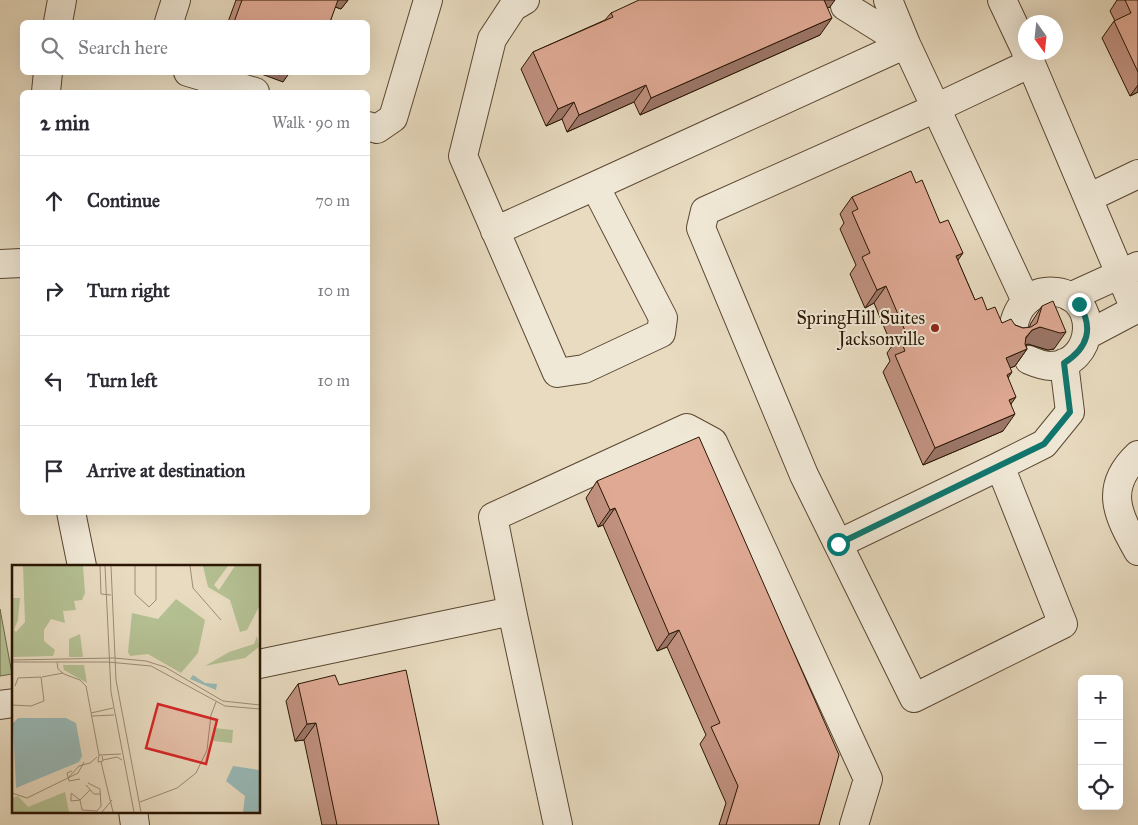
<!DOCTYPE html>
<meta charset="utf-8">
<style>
:root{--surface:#fff;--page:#f7f7f7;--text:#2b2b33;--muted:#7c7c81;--line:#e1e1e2}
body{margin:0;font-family:"IM FELL Great Primer",serif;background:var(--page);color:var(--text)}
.controls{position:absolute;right:15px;bottom:15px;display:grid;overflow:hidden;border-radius:8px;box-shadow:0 5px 20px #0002}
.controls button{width:45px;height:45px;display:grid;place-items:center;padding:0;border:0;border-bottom:1px solid var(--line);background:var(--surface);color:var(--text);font:25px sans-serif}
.compass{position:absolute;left:1018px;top:15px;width:45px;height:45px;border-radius:50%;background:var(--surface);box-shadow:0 5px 20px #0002;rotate:165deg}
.stop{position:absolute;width:15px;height:15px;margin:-11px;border:4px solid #0f766e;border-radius:50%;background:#fff}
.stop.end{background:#0f766e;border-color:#fff;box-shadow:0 1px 5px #0008}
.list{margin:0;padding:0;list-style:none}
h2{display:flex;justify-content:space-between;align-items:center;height:65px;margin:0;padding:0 20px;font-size:21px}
h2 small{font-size:16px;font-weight:400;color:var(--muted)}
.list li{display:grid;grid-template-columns:32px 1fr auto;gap:15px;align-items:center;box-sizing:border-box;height:90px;padding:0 20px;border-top:1px solid var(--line)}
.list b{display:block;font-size:19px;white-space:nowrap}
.list em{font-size:16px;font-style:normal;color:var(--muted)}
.icon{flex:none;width:28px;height:28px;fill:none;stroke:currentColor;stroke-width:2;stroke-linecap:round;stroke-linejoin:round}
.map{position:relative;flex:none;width:1138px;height:825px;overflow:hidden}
.search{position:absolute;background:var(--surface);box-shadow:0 5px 20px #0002;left:20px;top:20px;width:350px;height:55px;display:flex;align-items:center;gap:12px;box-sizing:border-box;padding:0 18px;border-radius:8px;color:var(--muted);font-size:19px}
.panel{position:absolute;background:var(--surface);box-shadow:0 5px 20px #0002;left:20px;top:90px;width:350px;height:425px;border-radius:8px}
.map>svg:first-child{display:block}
.green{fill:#b4c093;stroke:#6f6b4b}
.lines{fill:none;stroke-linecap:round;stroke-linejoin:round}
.minor-casing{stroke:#5a4732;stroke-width:30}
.minor{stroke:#f0e8d6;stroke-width:28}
.wall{fill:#c0917f;stroke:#2a1603}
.shaded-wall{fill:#9c7668;stroke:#2a1603}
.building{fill:#dfa994;stroke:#2a1603}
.route{stroke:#0f766e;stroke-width:6}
.poi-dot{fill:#8f2418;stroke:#f0e8d6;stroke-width:2}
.labels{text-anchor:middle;stroke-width:4;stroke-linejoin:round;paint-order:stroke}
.poi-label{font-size:18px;fill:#2a1603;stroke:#f0e8d6;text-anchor:end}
.inset-road{fill:none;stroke:#9c8c74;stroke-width:1}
.view{fill:#d62828;fill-opacity:0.15;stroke:#d62828;stroke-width:2.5}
.inset-edge{fill:none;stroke:#2a1603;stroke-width:2.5}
</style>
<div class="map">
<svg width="1138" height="825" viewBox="0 0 1138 825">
<rect width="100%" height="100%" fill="#e8dbc0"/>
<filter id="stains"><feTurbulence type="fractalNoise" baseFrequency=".004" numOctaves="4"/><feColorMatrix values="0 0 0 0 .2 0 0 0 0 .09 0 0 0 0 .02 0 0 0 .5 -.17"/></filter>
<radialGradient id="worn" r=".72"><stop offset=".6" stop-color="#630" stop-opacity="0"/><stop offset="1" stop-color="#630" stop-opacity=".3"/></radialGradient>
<path class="green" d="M0,609l12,65 -12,2z"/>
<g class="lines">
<defs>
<path id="minor" d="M525,0l-12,7 -21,32 -29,117 94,217 27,-4 77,-36 2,-15 -68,-132 311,-142 120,257
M888,0l18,44
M1002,0l24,51
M845,6l61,38
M58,22l4,-22
M169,22l7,-22
M1026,52l109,257
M1031,63l-95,45 -231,103 -4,17 103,247 110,223 149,-74 -63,-158 44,-22 26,-32 -6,-49
M188,72l67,20
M46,92l2,-20
M368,126l9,3 16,-11 35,-118
M1088,198l50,-24
M495,231l100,-45
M0,264l22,-1
M1070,297l68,-31
M1013,330c2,-15 7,-26 20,-34 7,-4 15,-5 23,-4 44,5 40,72 -5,74 -8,0 -15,-3 -22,-6
M1087,335l51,-27
M1138,455c-35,33 -20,60 0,96
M71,512l11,54
M838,544l162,-78
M512,611l-19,-94 194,-89 26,14 155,337 -14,46
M259,664l253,-53 46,214
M0,705l14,-2
M133,811l2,14"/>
</defs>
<use href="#minor" class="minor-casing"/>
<use href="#minor" class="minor"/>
</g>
<path class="wall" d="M236,0h112l-7,9 -6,-2 -5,15h-102z
M1117,0h21v92l-8,4 -28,-58 12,-17h1l-5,-10z
M830,7l-3,1 -7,27 -180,80 -6,-13 -67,30 -5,-13 -16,7 -25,-57 12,-17 72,-32 6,-7z
M916,183l42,78 17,39 27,23 13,2 8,3h6l2,-5 11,-17 12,43 -6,1 -20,-6 -2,1 1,4 -12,17 -5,2 -2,10 3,26 -8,27 -80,34 -40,-93 7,-11 -3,-8 5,-7 -18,-43 -9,5 -15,-34 6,-9 -16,-36 4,-6 -4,-9 12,-17z
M597,481l222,344h-100l7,-22 -26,-59 6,-9 -39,-88 -10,4 -54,-126 -5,2 -12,-29z
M298,684l41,1 100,140h-117l-18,-85 -9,1 -9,-40z"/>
<path class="shaded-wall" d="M334,0h14l-7,9 -11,-4z
M822,0h13l-5,7 -19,8z
M832,18l-12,17 -180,80 11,-17z
M256,72h34l-7,10z
M646,85l-12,17 -67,30 12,-17z
M1138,85v7l-8,4z
M574,102l-12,17 -16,7 12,-17z
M963,253l-12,17 5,-14z
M886,286l-12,17 -9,5 12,-18z
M1040,327l26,5 -12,17 -6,1 -20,-6 -8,3 -6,7 18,-24z
M1027,349l-12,17 -21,9 12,-17z
M1012,372l-12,18 7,-15z
M1016,397l-12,17 5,-14z
M1015,414l-12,17 -80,34 12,-17z
M615,508l-12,17 -5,2 12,-17z
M679,630l-12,17 -10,4 12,-17z
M316,723l-12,17 -9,1 12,-17z"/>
<path class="building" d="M242,0h96l-8,22h-7l-6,-1v1h-83z
M639,0h185l8,18 -181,80 -5,-13 -67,30 -5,-13 -16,7 -25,-57 80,-35 -2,-4z
M1125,0h13v72l-24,-51 17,-8z
M911,171l5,12 6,-3 18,43 8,-3 15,33 -7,3 19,44 7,-3 5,13 8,-3 7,16 9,-4 4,6 8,3 8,-1 6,-4 5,-17 11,-5 13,31 -6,1 -20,-6 -8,3 -6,7 -1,7 2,5 -21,9 6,14 -5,3 9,22 -7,3 6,14 -80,34 -40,-93 10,-4 -6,-15 7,-3 -20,-47 -9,4 -15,-33 8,-4 -18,-41 6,-3 -6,-12z
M699,437l140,318 -20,70h-93l12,-39 -27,-59 9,-4 -41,-93 -10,4 -54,-126 -5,2 -13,-29z
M406,670l33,155h-102l-21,-102 -9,1 -9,-40 37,-9 4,10z"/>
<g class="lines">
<path class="route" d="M838,544l206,-100 26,-32 -6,-49c24,-15 30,-35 15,-59"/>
</g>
<circle class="poi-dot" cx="935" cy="328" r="5"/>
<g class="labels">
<g class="poi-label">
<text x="925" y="324">SpringHill Suites<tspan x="925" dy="21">Jacksonville</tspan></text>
</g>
</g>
<g transform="translate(12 565)">
<rect width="248" height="248" fill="#e8dbc0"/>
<path d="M11,1h60l2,27 -3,7 -8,1 2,9 -13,1 2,12 -14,-4 -7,11v11l11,9 -2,6 -41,1v-59h8l-2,22 -4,10 2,2 9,-10zM191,1h25l-14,19 5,5 16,-24h24v41l-12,23 -7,2 -10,-32 -22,-13zM164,34l29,21 -7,33 -17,20 -33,-19 -18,2 -2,-4 4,-39 26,6zM68,69l3,23h-14v-18zM245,71l2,11 -14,11 -40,8 24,-14 25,-8zM51,100h21l3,18 -23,-13zM202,163l19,2 -1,13 -19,-2zM53,227l4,20h-57v-14l6,-2 10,11z" fill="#b4c093"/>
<path d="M181,110l12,8 12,1 -1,6 -26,-11zM6,153h48l10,5 6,33 -3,6 -63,26 -3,-65zM221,201l26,4v42h-16l2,-16 -19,-15z" fill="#98bab8"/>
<path class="inset-road" d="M88,1l1,28 10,1M93,1l6,126 23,120M99,1l5,114 25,132M123,1v28l14,13 7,-7v-34M178,1l3,22 28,32M0,95l102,-2 32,3 19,6 58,34 37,4M0,97h96l43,4 74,40 35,3M45,97l1,7 6,5 16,6 6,6 13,69M30,112l21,-4M0,140l19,1 13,-5 -3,-24 -23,1 -3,8M79,148l22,-5M80,151l22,-1M90,191l1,5 -5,1 1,-7 22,-1M91,195l14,-3 5,3M89,197l12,50M60,206l-5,2 2,8 11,-2M56,213l10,-5 6,-11M74,220l8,9h6M0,228l15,5 41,-20 11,-12 11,-3 7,-6M59,228l9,7 2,10 15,1 4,-5 -1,-17 -12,-6M59,229v7l9,-1 10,-10M128,237l37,-14 19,-15 11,-23 4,-35 5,-13M90,247l10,-12"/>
<path class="view" d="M146,139l59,16 -11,44 -60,-16z"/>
<rect width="248" height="248" class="inset-edge"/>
</g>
<rect width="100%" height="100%" filter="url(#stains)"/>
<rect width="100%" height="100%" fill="url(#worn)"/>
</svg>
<div class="controls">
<button>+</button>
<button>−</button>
<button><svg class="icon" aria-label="locate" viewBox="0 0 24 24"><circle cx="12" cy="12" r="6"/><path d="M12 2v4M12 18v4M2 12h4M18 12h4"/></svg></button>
</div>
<svg class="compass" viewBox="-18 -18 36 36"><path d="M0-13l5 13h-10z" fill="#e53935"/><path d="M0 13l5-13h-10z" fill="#7c7c81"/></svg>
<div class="stop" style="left:838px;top:544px"></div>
<div class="stop end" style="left:1079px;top:304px"></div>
<div class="search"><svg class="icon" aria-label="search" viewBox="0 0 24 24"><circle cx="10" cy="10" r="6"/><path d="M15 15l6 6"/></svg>Search here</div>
<section class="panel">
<h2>2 min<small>Walk · 90 m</small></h2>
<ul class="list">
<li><svg class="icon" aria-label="ahead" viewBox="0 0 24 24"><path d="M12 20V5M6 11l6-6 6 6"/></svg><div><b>Continue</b></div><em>70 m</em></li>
<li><svg class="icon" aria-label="right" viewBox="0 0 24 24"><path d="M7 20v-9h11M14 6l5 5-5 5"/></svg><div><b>Turn right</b></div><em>10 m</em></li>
<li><svg class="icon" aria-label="left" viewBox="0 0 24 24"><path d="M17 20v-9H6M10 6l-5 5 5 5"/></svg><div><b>Turn left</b></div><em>10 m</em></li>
<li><svg class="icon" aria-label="arrive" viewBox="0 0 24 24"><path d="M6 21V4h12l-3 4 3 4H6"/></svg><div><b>Arrive at destination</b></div></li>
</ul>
</section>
</div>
